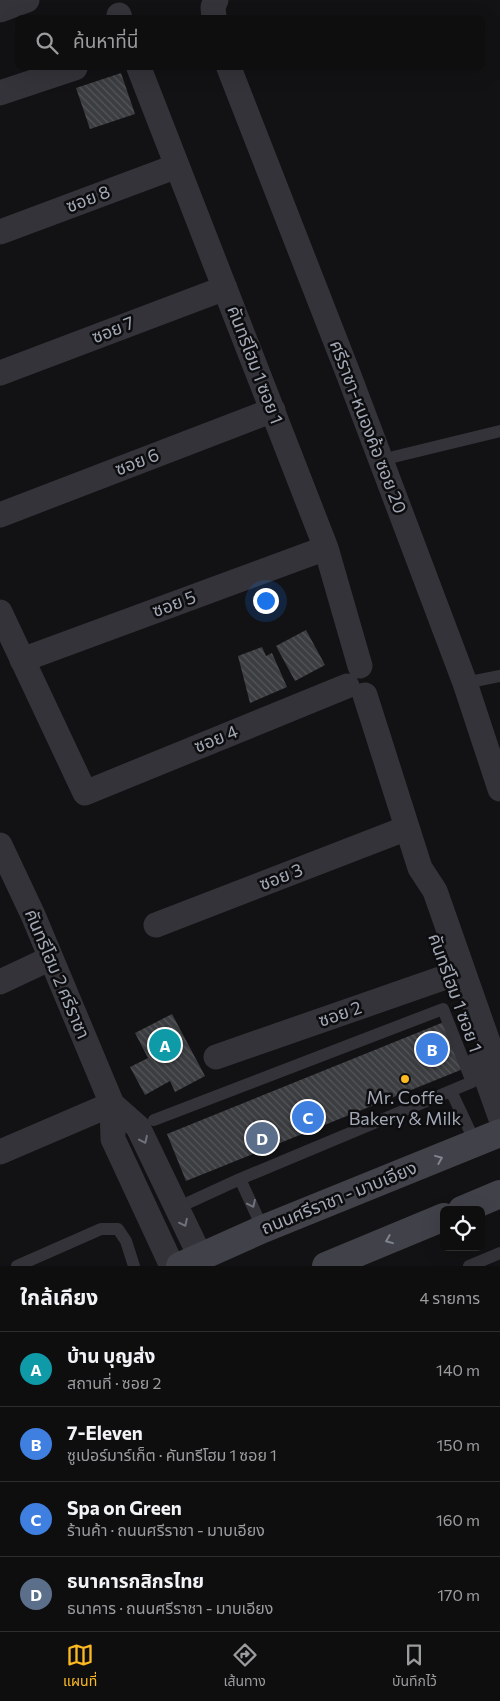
<!DOCTYPE html>
<html lang="th">
<meta charset="utf-8">
<style>
:root{--surface:#0e0e0f;--page:#1c1c1d;--text:#f1f3f6;--muted:#9b9c9e;--line:#2e2e2f;--accent:#fcb921}
body{margin:0;font-family:Commissioner,"Noto Sans Thai",sans-serif;background:var(--page);color:var(--text)}
.controls{position:absolute;right:15px;bottom:15px;display:grid;overflow:hidden;border-radius:8px;box-shadow:0 5px 20px #0002}
.controls button{width:45px;height:45px;display:grid;place-items:center;padding:0;border:0;border-bottom:1px solid var(--line);background:var(--surface);color:var(--text);font:25px sans-serif}
.you{position:absolute;left:265px;top:600px;width:18px;height:18px;margin:-12px;border:4px solid #fff;border-radius:50%;background:#1a73e8;box-shadow:0 0 0 8px #1a73e833}
.badge{display:grid;place-items:center;width:32px;height:32px;border-radius:50%;background:var(--accent);color:#fff;font-size:16px;font-weight:700}
.pin{position:absolute;translate:-50% -50%;border:2px solid #fff;box-shadow:0 1px 5px #0006}
.list{margin:0;padding:0;list-style:none}
h2{display:flex;justify-content:space-between;align-items:center;height:65px;margin:0;padding:0 20px;font-size:21px}
h2 small{font-size:16px;font-weight:400;color:var(--muted)}
.list li{display:grid;grid-template-columns:32px 1fr auto;gap:15px;align-items:center;box-sizing:border-box;height:75px;padding:0 20px;border-top:1px solid var(--line)}
.list b{display:block;font-size:19px;white-space:nowrap}
.list p{margin:0;font-size:16px;white-space:nowrap;color:var(--muted)}
.list em{font-size:16px;font-style:normal;color:var(--muted)}
.icon{flex:none;width:28px;height:28px;fill:none;stroke:currentColor;stroke-width:2;stroke-linecap:round;stroke-linejoin:round}
.map{position:relative;flex:none;width:500px;height:1266px;overflow:hidden}
.search{position:absolute;background:var(--surface);box-shadow:0 5px 20px #0002;left:15px;right:15px;top:15px;height:55px;display:flex;align-items:center;gap:12px;box-sizing:border-box;padding:0 18px;border-radius:8px;color:var(--muted);font-size:19px}
.sheet{height:365px;background:var(--surface)}
nav{display:flex;justify-content:space-around;align-items:center;box-sizing:border-box;height:70px;border-top:1px solid var(--line);background:var(--surface);font-size:14px;color:var(--muted)}
nav a{display:grid;justify-items:center;gap:2px}
nav .on{color:var(--accent)}
.map>svg:first-child{display:block}
.building{fill:url(#building-back-hatch)}
.lines{fill:none;stroke-linecap:round;stroke-linejoin:round}
.service{stroke:#333339;stroke-width:12}
.minor{stroke:#333339;stroke-width:25}
.secondary{stroke:#414249;stroke-width:28}
.oneway{stroke:#70737d}
.oneway2{stroke:#80848f}
.poi-dot{fill:#fcb921;stroke:#0d0d0f;stroke-width:2}
.labels{text-anchor:middle;stroke-width:5;stroke-linejoin:round;paint-order:stroke}
.street-label{font-size:18px;fill:#a2a8b5;stroke:#0d0d0f}
.poi-label{font-size:18px;fill:#a2a8b5;stroke:#0d0d0f}
</style>
<div class="map">
<svg width="500" height="1266" viewBox="0 0 500 1266">
<defs>
<pattern id="building-back-hatch" width="6" height="6" patternUnits="userSpaceOnUse" patternTransform="scale(1.25)"><rect width="6" height="6" fill="#3c3d41"/><path d="M-1 5l2 2M0 0l6 6M5-1l2 2" fill="none" stroke="#55565a"/></pattern>
</defs>
<rect width="100%" height="100%" fill="#121214"/>
<path class="building" d="M121,73l14,41 -45,15 -14,-41z
M306,630l19,35 -30,16 -19,-35z
M262,647l4,9 6,-3 15,34 -37,16 -12,-47z
M172,1014l33,62 -30,16 -5,-11 -25,14 -15,-28 18,-9 -13,-25z
M444,1022l19,47 -277,112 -19,-47z"/>
<g class="lines">
<path class="service" d="M381,460l119,-29
M465,683l35,-7
M451,1091l25,53
M154,1120l289,-111 29,73 -232,97 -50,23
M240,1179l23,50
M17,1266l84,-37h17l8,12 8,25
M469,1266l31,-13"/>
<path class="minor" d="M0,10l27,-10
M119,15l1,3
M214,18l-1,-11 3,-7
M139,68l187,480 34,118
M229,68l119,305 117,310 35,106
M0,93l75,-25
M0,232l177,-66
M0,373l225,-85
M0,515l273,-105
M0,612l85,181 262,-107
M22,660l304,-112
M365,695l55,173 15,23 65,185
M0,845l33,70 79,189 1,35 59,127
M156,925l251,-97
M0,982l51,-24
M216,1057l247,-86
M480,1060l20,56
M112,1104l26,23 62,129
M0,1152l112,-48"/>
<path class="secondary" d="M462,1210l38,-16
M180,1266l83,-37 237,-96
M326,1266l118,-49"/>
</g>
<defs><path id="oneway-chevron" d="M-2-3.5L2.5 0L-2 3.5" fill="none" stroke-width="1.6" stroke-linecap="round" stroke-linejoin="round" transform="scale(1.25)"/></defs>
<g class="oneway">
<use href="#oneway-chevron" transform="translate(144 1140) rotate(65)"/>
<use href="#oneway-chevron" transform="translate(252 1204) rotate(65)"/>
<use href="#oneway-chevron" transform="translate(184 1223) rotate(64)"/>
</g>
<g class="oneway2">
<use href="#oneway-chevron" transform="translate(439 1159) rotate(-22)"/>
<use href="#oneway-chevron" transform="translate(389 1240) rotate(158)"/>
</g>
<circle class="poi-dot" cx="405" cy="1079" r="5"/>
<g class="labels">
<g class="street-label">
<text transform="translate(88 199) rotate(-21)" y="6">ซอย 8</text>
<text transform="translate(113 330) rotate(-21)" y="6">ซอย 7</text>
<text transform="translate(255 365) rotate(69)" y="6">คันทรีโฮม 1 ซอย 1</text>
<text transform="translate(368 427) rotate(69)" y="6">ศรีราชา-หนองค้อ ซอย 20</text>
<text transform="translate(137 462) rotate(-21)" y="6">ซอย 6</text>
<text transform="translate(174 604) rotate(-20)" y="6">ซอย 5</text>
<text transform="translate(216 739) rotate(-22)" y="6">ซอย 4</text>
<text transform="translate(281 877) rotate(-21)" y="6">ซอย 3</text>
<text transform="translate(57 974) rotate(67)" y="6">คันทรีโฮม 2 ศรีราชา</text>
<text transform="translate(455 993) rotate(70)" y="6">คันทรีโฮม 1 ซอย 1</text>
<text transform="translate(340 1014) rotate(-19)" y="6">ซอย 2</text>
<text transform="translate(339 1198) rotate(-22)" y="6">ถนนศรีราชา - มาบเอียง</text>
</g>
<g class="poi-label">
<text x="405" y="1104">Mr. Coffe<tspan x="405" dy="21">Bakery &amp; Milk</tspan></text>
</g>
</g>
</svg>
<div class="controls">
<button><svg class="icon" aria-label="locate" viewBox="0 0 24 24"><circle cx="12" cy="12" r="6"/><path d="M12 2v4M12 18v4M2 12h4M18 12h4"/></svg></button>
</div>
<div class="you"></div>
<div class="pin badge" style="left:165px;top:1045px;background:#0f9aa8">A</div>
<div class="pin badge" style="left:432px;top:1049px;background:#3f7fe0">B</div>
<div class="pin badge" style="left:308px;top:1117px;background:#3f7fe0">C</div>
<div class="pin badge" style="left:262px;top:1138px;background:#5c6f8a">D</div>
<div class="search"><svg class="icon" aria-label="search" viewBox="0 0 24 24"><circle cx="10" cy="10" r="6"/><path d="M15 15l6 6"/></svg>ค้นหาที่นี่</div>
</div>
<section class="sheet">
<h2>ใกล้เคียง<small>4 รายการ</small></h2>
<ul class="list">
<li><span class="badge" style="background:#0f9aa8">A</span><div><b>บ้าน บุญส่ง</b><p>สถานที่ · ซอย 2</p></div><em>140 m</em></li>
<li><span class="badge" style="background:#3f7fe0">B</span><div><b>7-Eleven</b><p>ซูเปอร์มาร์เก็ต · คันทรีโฮม 1 ซอย 1</p></div><em>150 m</em></li>
<li><span class="badge" style="background:#3f7fe0">C</span><div><b>Spa on Green</b><p>ร้านค้า · ถนนศรีราชา - มาบเอียง</p></div><em>160 m</em></li>
<li><span class="badge" style="background:#5c6f8a">D</span><div><b>ธนาคารกสิกรไทย</b><p>ธนาคาร · ถนนศรีราชา - มาบเอียง</p></div><em>170 m</em></li>
</ul>
</section>
<nav>
<a class="on"><svg class="icon" aria-label="map" viewBox="0 0 24 24"><path d="M3 6l6-2 6 2 6-2v14l-6 2-6-2-6 2zM9 4v14M15 6v14"/></svg>แผนที่</a>
<a><svg class="icon" aria-label="directions" viewBox="0 0 24 24"><path d="M12 3l9 9-9 9-9-9zM9 14v-3h6M13 9l2 2-2 2"/></svg>เส้นทาง</a>
<a><svg class="icon" aria-label="saved" viewBox="0 0 24 24"><path d="M7 4h10v16l-5-4-5 4z"/></svg>บันทึกไว้</a>
</nav>
